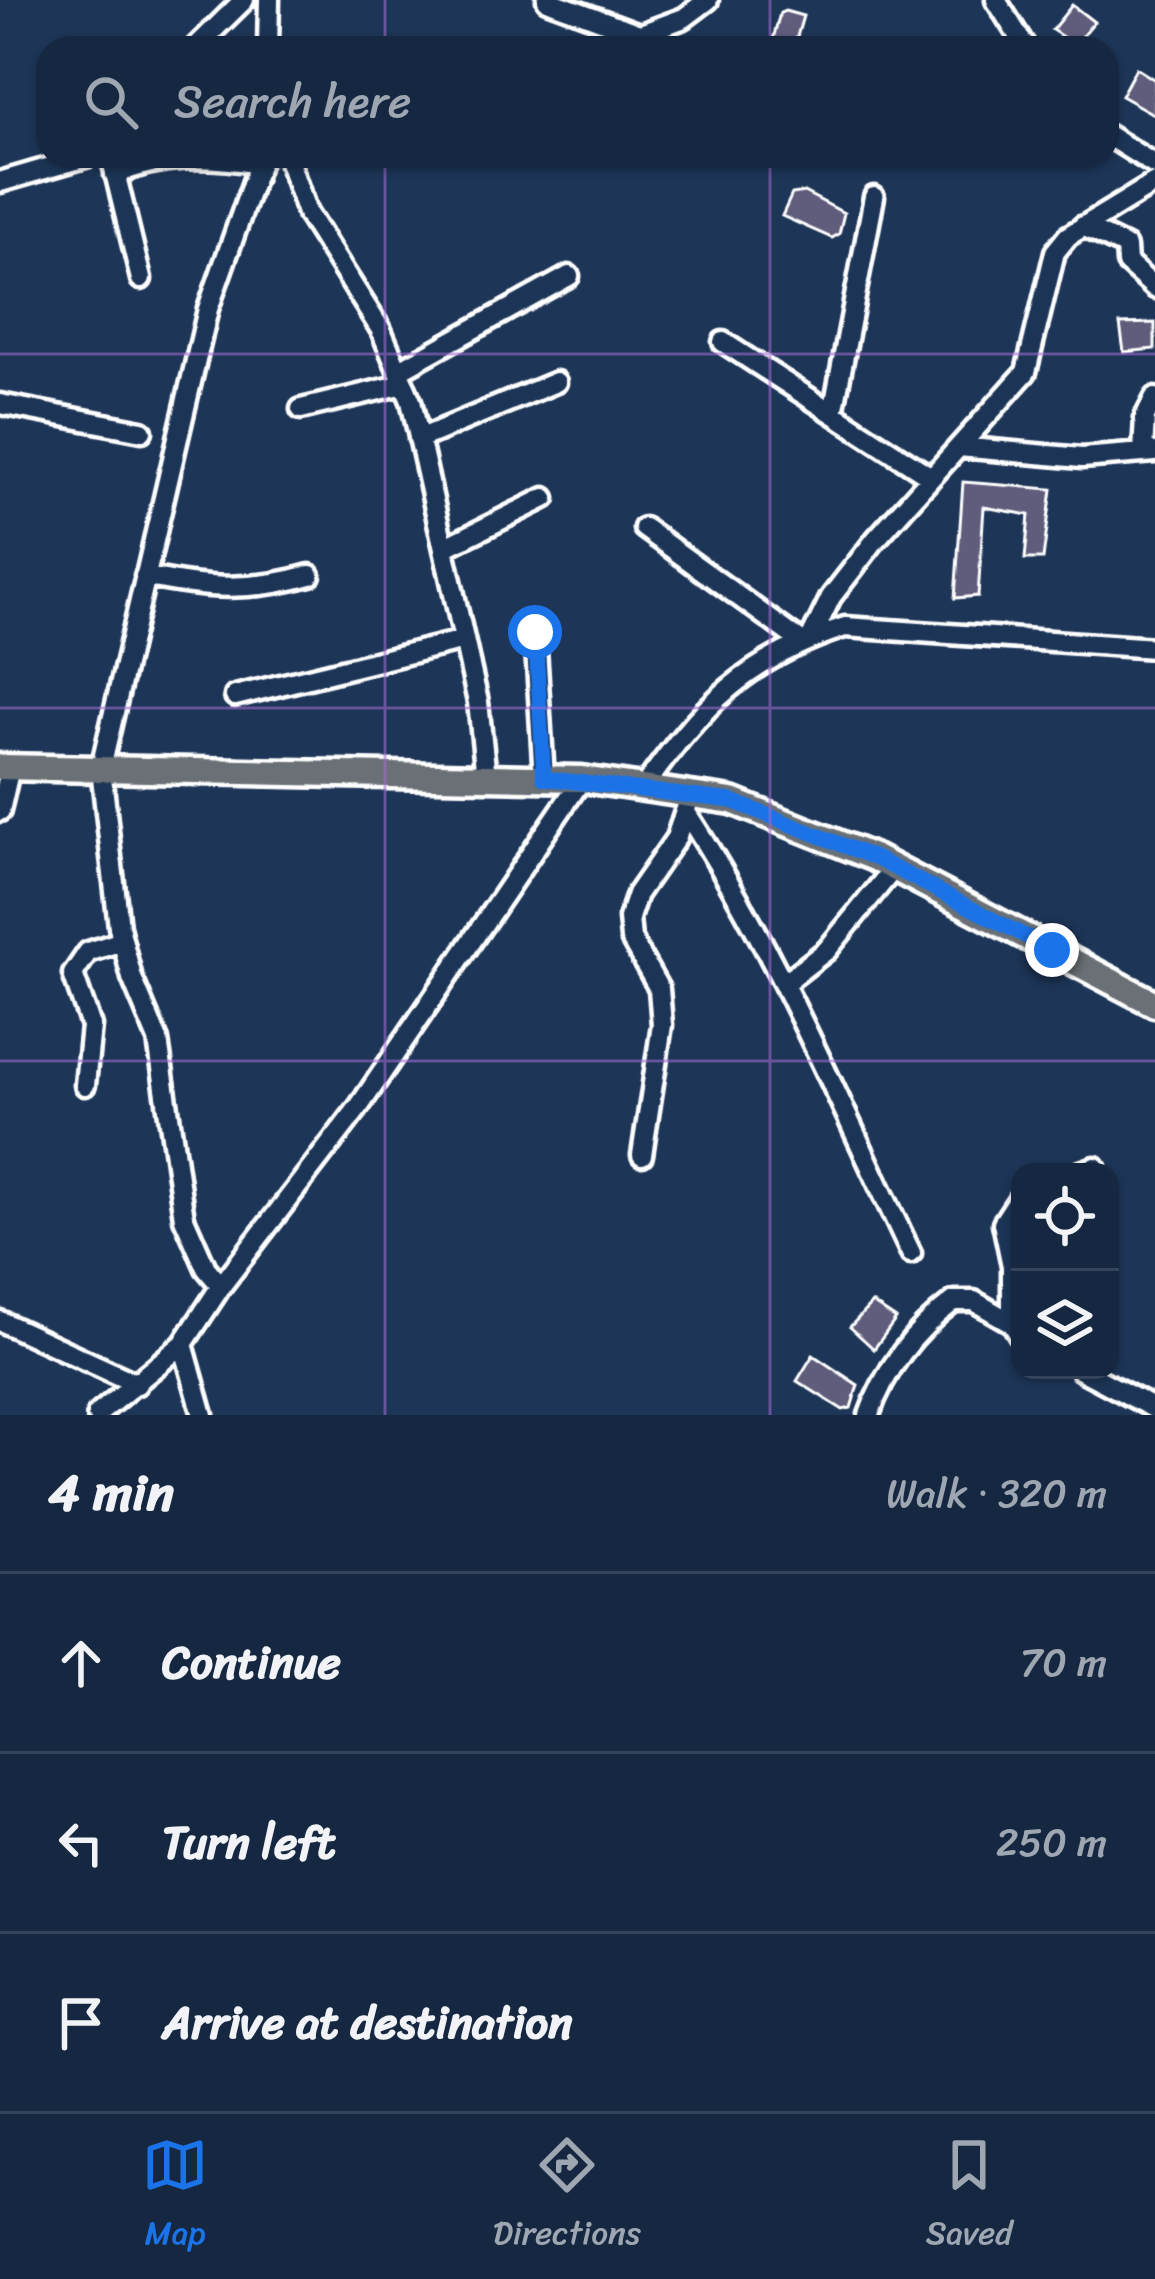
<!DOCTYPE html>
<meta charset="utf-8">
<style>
:root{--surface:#162841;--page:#1f3048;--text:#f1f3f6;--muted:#9ea6b1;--line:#35445a;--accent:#1a73e8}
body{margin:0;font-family:Sriracha,sans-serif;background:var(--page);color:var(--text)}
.controls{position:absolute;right:36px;bottom:36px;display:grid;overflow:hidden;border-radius:24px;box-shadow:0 3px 9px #0004}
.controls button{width:108px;height:108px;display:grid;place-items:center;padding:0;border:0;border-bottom:3px solid var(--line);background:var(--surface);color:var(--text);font:60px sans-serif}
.stop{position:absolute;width:36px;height:36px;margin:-27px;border:9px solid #1a73e8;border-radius:50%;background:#fff}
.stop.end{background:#1a73e8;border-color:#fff;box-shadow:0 3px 12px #0008}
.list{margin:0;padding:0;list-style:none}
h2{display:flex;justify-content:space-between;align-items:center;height:156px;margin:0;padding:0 48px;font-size:51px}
h2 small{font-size:39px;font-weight:400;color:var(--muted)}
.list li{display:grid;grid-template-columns:78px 1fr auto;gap:36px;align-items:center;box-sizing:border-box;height:180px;padding:0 48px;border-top:3px solid var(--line)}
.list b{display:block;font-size:45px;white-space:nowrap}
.list em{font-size:39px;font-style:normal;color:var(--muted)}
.icon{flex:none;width:66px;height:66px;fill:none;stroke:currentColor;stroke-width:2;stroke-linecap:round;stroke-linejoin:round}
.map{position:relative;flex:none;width:1155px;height:1415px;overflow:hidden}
.search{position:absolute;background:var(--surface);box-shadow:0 3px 9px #0004;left:36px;right:36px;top:36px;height:132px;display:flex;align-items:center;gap:30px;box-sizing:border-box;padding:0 42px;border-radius:36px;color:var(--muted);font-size:45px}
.sheet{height:696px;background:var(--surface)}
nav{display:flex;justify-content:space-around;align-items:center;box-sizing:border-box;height:168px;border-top:3px solid var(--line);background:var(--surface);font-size:33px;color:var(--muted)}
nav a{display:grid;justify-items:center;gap:6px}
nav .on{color:var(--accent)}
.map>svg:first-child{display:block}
.building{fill:#5f5c7b;stroke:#fff;stroke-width:3}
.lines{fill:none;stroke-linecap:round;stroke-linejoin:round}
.minor-casing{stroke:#fff;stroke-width:27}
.major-casing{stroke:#fff;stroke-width:33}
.minor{stroke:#1d3557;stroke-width:18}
.major{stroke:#6a7074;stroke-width:24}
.route{stroke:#1a73e8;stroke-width:15}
.grid{fill:none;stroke:#a36bd2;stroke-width:3;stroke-opacity:0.55}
</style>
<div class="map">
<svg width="1155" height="1415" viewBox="0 0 1155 1415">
<rect width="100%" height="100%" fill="#1d3557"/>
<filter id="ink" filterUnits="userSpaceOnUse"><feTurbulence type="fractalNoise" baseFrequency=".00833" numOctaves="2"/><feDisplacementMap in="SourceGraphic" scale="24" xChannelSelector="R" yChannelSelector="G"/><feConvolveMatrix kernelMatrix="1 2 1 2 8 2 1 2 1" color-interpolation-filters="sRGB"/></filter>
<g filter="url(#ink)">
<path class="building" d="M1072,5l22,17 -19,23 -23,-15z
M785,11l18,5 -9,31 -22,-4 8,-30z
M1136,68l19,12v35l-34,-19z
M791,156h41l-7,14z
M804,192l40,21 -5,21 -7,4 -50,-22 10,-22z
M1155,323v26l-31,3 -4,-28z
M963,482l89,7 -9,70h-18l4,-44 -45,-8 -6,89 -23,2z
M872,1303l24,16 -22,30 -24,-22z
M813,1355l45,30 -7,23 -8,2 -46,-29z"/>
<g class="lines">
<defs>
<path id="minor" d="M547,0l130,48
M996,0l30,48
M641,34l43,-16 24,-18
M195,48l49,-48
M268,48l1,-48
M1107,135l48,30
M111,156l30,123
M287,156l20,57 74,117 30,71 67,301 8,75
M115,175c46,-21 96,-19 144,-11
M0,182l89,-26
M1083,226l43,21 1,16 28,25
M723,342l208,135
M398,371l171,-95
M0,404l142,27
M301,409l103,-25
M833,413l41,-216
M419,439l137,-57
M959,447l123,11 73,-6
M1143,452l2,-35 10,-19
M644,528l156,113
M444,548l101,-50
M145,576c59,13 107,16 165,-1
M535,632l9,146
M811,638l20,-41 45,-58 150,-167 29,-120 13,-16 87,-53
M235,696l229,-56
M644,787c59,-83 102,-128 201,-160l310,21
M0,811l10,-44
M685,811c92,140 154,292 226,442
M786,982l41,-32 67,-82
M85,1085l6,-59 -18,-52 15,-22 34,-11
M642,1155l20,-130 -3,-36 -28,-50 -2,-21 8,-24 39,-56 12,-35
M1081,1172l14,-5
M1020,1197l-17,26 9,43v57l8,13
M221,1286l-15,-18 -22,-50 -26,-178 -26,-62 -13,-51 -18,-159 107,-459 54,-153
M0,1321l137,63
M183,1344l20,71
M1081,1370l74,39
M97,1415l86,-71 38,-58 137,-178 224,-329
M869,1415c16,-46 46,-85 85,-114h20l38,22"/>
<path id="major" d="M0,767l582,12 150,22 143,57 280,146"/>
</defs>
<use href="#minor" class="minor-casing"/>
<use href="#major" class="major-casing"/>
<use href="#minor" class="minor"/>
<use href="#major" class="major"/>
</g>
</g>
<g class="lines" filter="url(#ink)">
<path class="route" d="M535,632l9,146 188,23 143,57 177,92"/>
</g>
<path class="grid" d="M385,0v48M770,0v48M385,156v1259M770,156v1259M0,354h1155M0,708h1155M0,1061h1155"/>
</svg>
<div class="controls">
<button><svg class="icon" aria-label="locate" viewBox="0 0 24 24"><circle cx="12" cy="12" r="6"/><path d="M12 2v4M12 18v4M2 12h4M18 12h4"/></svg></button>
<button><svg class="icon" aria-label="layers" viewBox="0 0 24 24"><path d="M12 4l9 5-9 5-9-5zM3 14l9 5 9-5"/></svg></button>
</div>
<div class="stop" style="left:535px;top:632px"></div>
<div class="stop end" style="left:1052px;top:950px"></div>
<div class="search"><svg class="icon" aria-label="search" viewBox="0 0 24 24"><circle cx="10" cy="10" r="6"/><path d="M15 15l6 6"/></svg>Search here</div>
</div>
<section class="sheet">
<h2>4 min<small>Walk · 320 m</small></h2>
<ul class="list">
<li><svg class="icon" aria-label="ahead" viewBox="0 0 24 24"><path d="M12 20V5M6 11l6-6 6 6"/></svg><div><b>Continue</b></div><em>70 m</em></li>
<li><svg class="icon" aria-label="left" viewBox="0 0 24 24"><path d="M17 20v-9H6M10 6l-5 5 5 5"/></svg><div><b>Turn left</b></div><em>250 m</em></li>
<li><svg class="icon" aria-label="arrive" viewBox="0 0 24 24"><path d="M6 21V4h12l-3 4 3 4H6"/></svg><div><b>Arrive at destination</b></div></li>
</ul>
</section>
<nav>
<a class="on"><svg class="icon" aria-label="map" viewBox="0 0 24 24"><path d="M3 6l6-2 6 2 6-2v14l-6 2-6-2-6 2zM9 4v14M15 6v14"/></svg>Map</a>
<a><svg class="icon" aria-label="directions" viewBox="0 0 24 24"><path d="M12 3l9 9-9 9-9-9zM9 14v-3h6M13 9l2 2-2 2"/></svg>Directions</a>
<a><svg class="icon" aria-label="saved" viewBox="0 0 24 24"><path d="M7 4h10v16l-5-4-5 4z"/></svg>Saved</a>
</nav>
